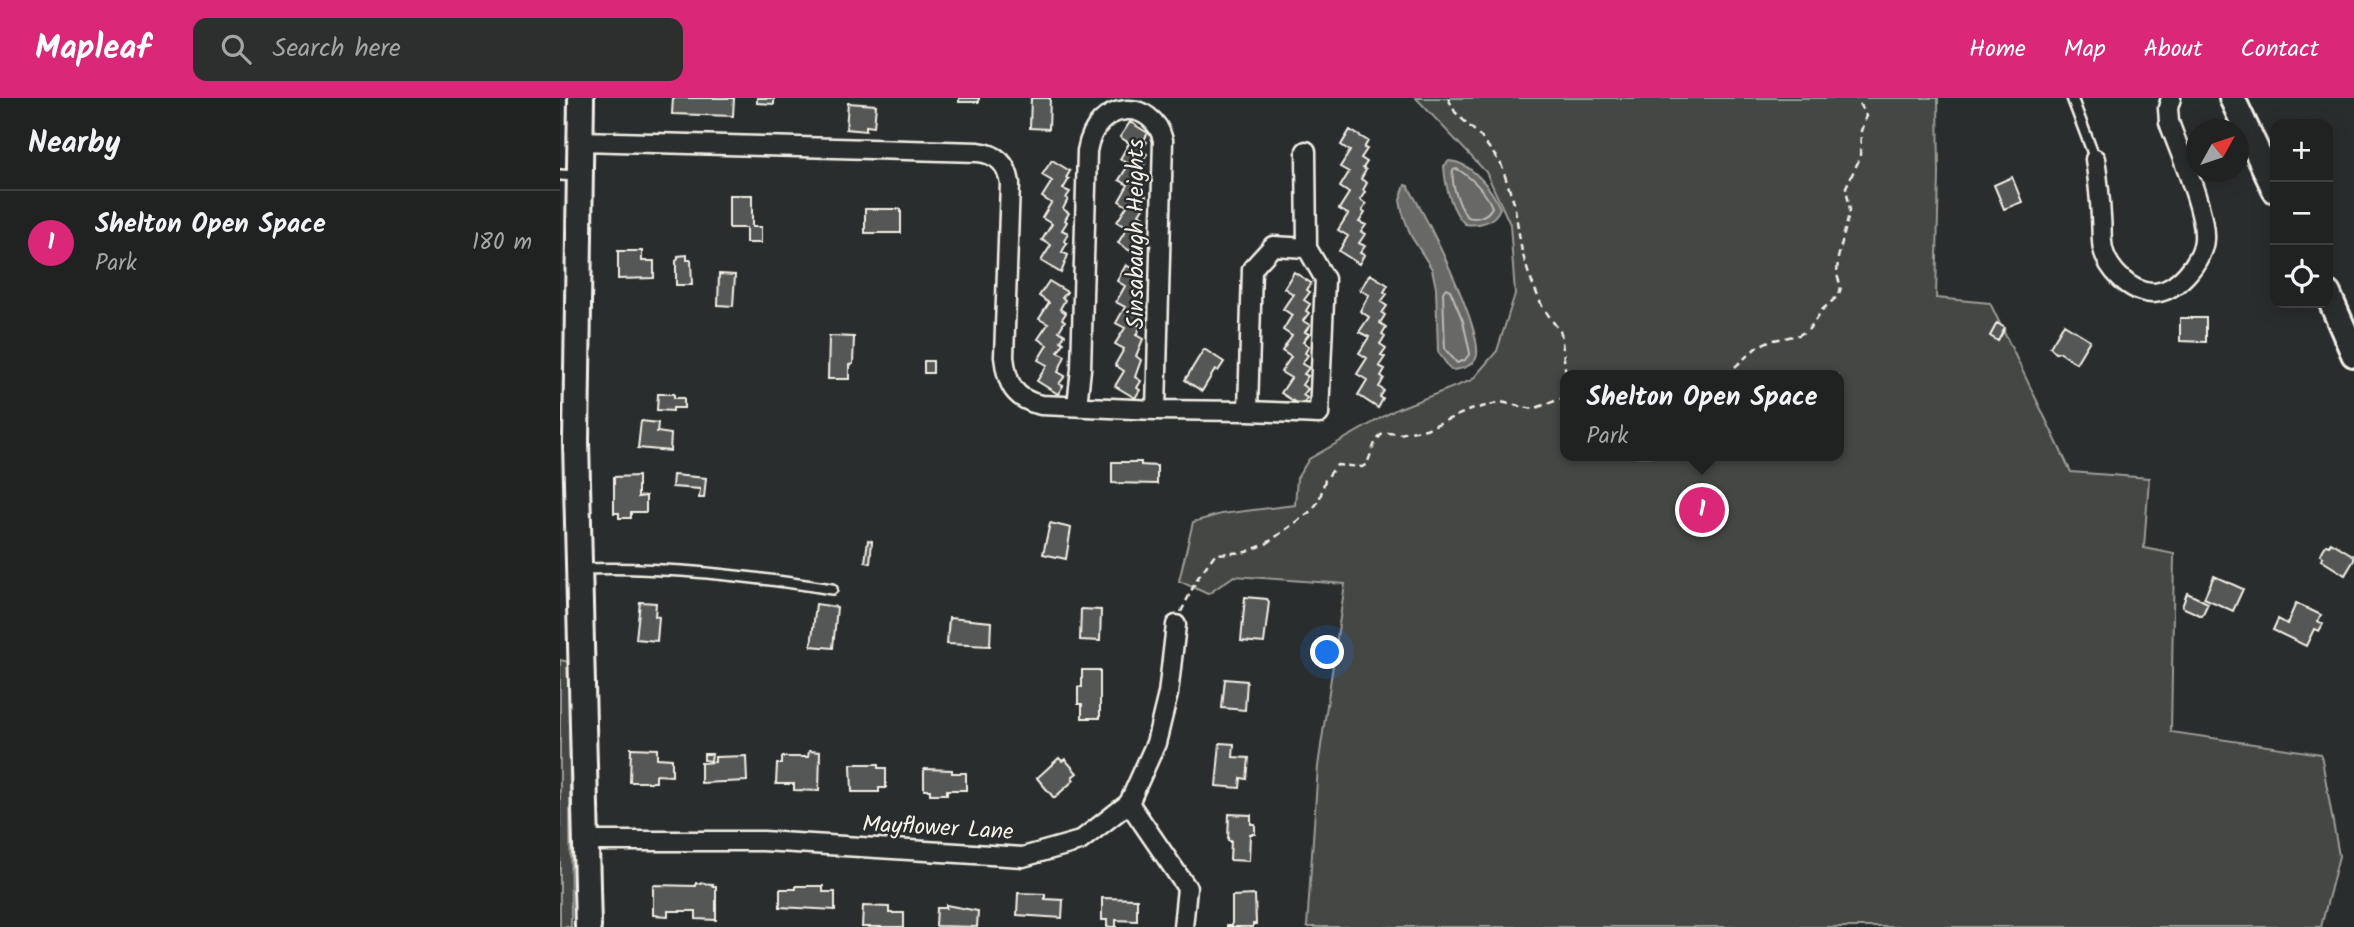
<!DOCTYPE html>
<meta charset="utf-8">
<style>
:root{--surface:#202222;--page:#2d2f2f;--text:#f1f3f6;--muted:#a2a4a5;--line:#3d3f40;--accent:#db2777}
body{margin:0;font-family:Kalam,sans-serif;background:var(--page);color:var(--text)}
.controls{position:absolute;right:21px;top:21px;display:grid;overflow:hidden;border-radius:14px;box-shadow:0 4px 18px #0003}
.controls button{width:63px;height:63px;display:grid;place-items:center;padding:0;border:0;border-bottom:2px solid var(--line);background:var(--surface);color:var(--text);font:35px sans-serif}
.compass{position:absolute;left:1626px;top:21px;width:63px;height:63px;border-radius:50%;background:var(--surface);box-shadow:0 4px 18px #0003;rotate:50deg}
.you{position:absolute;left:768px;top:555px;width:24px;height:24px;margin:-18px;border:5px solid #fff;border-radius:50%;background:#1a73e8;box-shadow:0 0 0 10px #1a73e833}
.badge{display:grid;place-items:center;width:46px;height:46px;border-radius:50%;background:var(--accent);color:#fff;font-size:23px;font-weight:700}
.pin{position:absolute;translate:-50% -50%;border:4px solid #fff;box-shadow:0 2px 7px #0006}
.popup{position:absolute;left:1000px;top:272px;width:284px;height:91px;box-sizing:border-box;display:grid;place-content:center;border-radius:14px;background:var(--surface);filter:drop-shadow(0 2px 5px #0005);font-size:23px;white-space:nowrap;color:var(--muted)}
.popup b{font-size:26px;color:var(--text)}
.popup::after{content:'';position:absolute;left:50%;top:100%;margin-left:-14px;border:14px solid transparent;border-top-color:var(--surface)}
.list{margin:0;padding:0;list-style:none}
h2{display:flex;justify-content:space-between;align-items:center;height:91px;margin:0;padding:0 28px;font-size:30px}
h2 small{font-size:23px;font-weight:400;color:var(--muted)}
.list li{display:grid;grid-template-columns:46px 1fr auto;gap:21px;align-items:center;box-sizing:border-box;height:105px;padding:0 28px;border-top:2px solid var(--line)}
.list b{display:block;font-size:26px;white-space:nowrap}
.list p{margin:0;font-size:23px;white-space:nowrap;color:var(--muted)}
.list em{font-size:23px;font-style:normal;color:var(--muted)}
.icon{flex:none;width:38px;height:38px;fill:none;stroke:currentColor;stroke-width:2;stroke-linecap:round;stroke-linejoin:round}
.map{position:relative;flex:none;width:1794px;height:829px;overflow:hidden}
header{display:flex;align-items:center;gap:42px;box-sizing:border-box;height:98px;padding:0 35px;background:var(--accent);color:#fff}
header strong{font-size:33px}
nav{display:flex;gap:38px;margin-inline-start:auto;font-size:24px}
.search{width:490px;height:63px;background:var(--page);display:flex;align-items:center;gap:18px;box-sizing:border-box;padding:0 24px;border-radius:14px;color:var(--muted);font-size:26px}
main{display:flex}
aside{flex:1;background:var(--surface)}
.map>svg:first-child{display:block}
.green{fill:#444645;stroke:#9c9c96;stroke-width:2;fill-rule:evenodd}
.water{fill:#676866;stroke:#9f9f9a;stroke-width:2}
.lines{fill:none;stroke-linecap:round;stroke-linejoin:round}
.shore{stroke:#bcbab4;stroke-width:2}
.building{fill:#555756;stroke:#f4f1e8;stroke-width:2}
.lane-casing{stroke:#f4f1e8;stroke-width:14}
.street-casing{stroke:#f4f1e8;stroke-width:23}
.secondary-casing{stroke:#f4f1e8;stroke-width:30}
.path{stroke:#f4f1e8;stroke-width:2.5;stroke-dasharray:7 5;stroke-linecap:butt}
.lane{stroke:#2a2d2e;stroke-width:9}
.street{stroke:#2a2d2e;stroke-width:18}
.secondary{stroke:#2a2d2e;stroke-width:24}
.labels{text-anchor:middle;stroke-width:5;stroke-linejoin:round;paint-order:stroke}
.street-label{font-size:23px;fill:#f4f1e8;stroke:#2a2d2e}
</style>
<header>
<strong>Mapleaf</strong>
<div class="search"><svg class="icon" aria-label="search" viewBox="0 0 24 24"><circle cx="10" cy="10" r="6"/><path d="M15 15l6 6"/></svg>Search here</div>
<nav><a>Home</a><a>Map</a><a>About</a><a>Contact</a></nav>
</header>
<main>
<aside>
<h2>Nearby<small></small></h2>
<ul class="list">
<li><span class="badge">1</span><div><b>Shelton Open Space</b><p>Park</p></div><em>180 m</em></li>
</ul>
</aside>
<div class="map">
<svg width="1794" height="829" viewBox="0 0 1794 829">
<rect width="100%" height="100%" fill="#2a2d2e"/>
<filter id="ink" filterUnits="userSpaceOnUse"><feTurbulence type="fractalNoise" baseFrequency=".0143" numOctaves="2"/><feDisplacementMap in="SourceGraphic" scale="14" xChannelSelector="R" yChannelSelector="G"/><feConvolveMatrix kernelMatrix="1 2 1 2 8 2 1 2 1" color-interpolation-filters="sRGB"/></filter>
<g filter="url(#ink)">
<path class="green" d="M856,0h522l1,76 -3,124 54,5 81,169 78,6 -5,70 30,6 -3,178 150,22 18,102 -18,71h-1014l11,-161 27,-182 -111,-8 -26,18 -29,-13 14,-59 28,-8 74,-9 2,-27 12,-19 88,-50 75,-29 25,-29 18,-57 -5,-70 -24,-52zM1006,277h272v81h-272z
M0,562l9,2 2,265h-11z"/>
<path class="water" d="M889,63c22,1 43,28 51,47 -5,14 -21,18 -35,16 -14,-13 -20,-39 -21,-58z
M845,87l3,1c17,29 73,139 69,169 -2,11 -17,15 -26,15l-13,-18 -2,-64 -4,-19 -21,-33 -9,-25 -2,-11z"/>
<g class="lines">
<path class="shore" d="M897,71c14,8 29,23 35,38 -4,9 -17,14 -26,9 -8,-13 -15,-32 -13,-46z
M886,190l4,2 13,31 7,32 -5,7 -8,3 -12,-14 -2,-57z"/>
</g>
<path class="building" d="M113,0h61l-1,18 -61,-2z
M197,0h17v6l-17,-1z
M399,0h20v4h-20z
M471,0h19l-1,31 -19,-1z
M288,5l28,2 -2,22 -8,-1v5l-20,-2z
M570,24l18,11 -4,7 3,2 -6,8 6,4 -5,7 3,2 -5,8 6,4 -4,7 3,2 -5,8 6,4 -5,6 4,3 -6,9 6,4 -4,6 3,2 -5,9 5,4 -4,6 3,2 -5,9 -20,-13 9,-15 -10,-6 10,-16 -8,-5 9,-16 -9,-5 10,-16 -9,-5 9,-16 -9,-6z
M790,32l18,11 -4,7 3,1 -6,9 6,4 -4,6 3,2 -5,9 6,4 -4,7 2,2 -5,8 6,4 -4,7 3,2 -6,9 7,3 -5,7 4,2 -6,9 6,3 -5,7 4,2 -5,9 -20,-13 9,-15 -10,-6 10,-16 -9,-5 10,-16 -9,-6 9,-15 -9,-5 10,-16 -9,-6z
M492,62l18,11 -4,7 3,1 -6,10 7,3 -4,6 2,1 -5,10 6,4 -4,7 2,2 -5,8 6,3 -4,8 3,2 -5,9 6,3 -7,18 -20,-12 10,-16 -9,-5 10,-16 -10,-6 9,-15 -9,-6 10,-16 -10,-6z
M1452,79l10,25 -18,7 -10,-24z
M169,97h23v32h9v16h-15v-15h-17z
M305,111h36v24h-36z
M58,153h24v10h12v17l-36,1z
M127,157v5h4l1,25h-16v-24l2,-2v-3z
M566,167l17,10 -4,7 4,2 -5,9 5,3 -7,17 7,4 -5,8 3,1 -5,9 7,4 -7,17 5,4 -6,17 6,4 -4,7 3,2 -5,8 -20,-12 9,-15 -9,-6 9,-16 -9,-5 10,-16 -9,-5 9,-16 -9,-5 9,-16 -8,-5z
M734,174l17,11 -4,7 3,2 -6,8 6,4 -4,7 3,2 -6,8 7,4 -5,7 4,2 -6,8 6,4 -4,7 3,2 -6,9 7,4 -5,6 4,2 -6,9 6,4 -5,6 4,3 -6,8 -20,-13 10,-15 -10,-6 10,-15 -9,-6 10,-15 -9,-6 9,-15 -9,-6 10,-15 -9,-6z
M159,176l16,1 -2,31 -15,-1z
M810,176l18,11 -4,7 3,2 -6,8 6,4 -5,7 3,2 -5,8 6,4 -4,7 3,2 -5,8 6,4 -5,7 4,2 -6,9 6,3 -4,7 3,2 -5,9 5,4 -4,6 3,2 -5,9 -20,-13 9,-15 -10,-6 10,-16 -8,-5 10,-16 -10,-5 10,-15 -9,-6 9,-16 -9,-5z
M489,183l18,11 -5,6 3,2 -5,9 6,4 -4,6 3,2 -6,10 6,4 -4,6 3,2 -6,9 7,4 -7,16 7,4 -6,8 4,2 -5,8 -21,-13 10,-16 -9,-5 9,-15 -9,-6 10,-15 -9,-5 10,-16 -10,-7z
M1620,220h26v24l-26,-1z
M1437,225l8,5 -7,13 -8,-5z
M1504,226l26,16 -14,23 -17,-11 -3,1 -6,-6z
M269,238l25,1 -1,27 -4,1v14h-21z
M644,251l20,13 -6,9 -3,-1 -13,21 -17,-11z
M364,263h9v12h-9z
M98,296h16v4h10v10h-11v3l-16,-1z
M81,323l17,2 -1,9 14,2 -1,17 -32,-3z
M552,364h29v3l16,1v18l-45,-1z
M113,377l33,3 -2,20h-5l1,-9 -28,-2z
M78,378v21l8,-1v16h-15v6h-12v-5h-5v-36z
M490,425l21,5 -5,31 -23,-5z
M308,442l4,1 -2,22 -5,-1z
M1771,444l23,14v4l-9,15 -24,-15 2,-3 -3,-2 6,-10 3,1z
M1654,478l29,13 -10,22 -29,-13z
M1627,495l21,10 -6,13 -20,-9z
M685,499l22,2 2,3 -5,41 -23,-2z
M80,504l16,1 -1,13 4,1 -2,24 -21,-2z
M1736,505l25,12 -3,6 5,3 -4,7 -5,-2 -8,17 -33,-16 5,-11 9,5z
M256,506l21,3 -4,41 -22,-2z
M521,511l20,1 -1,31 -20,-1z
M389,520l42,4 -1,24 -43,-2z
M522,572h18v48h-18v-14h-4v-17h4z
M665,581l22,2 -2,29 -23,-2z
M660,645l14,1 -1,13 16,1 -2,21 -6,-1 -1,10 -24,-2z
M71,650l26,1v9l15,1v17l-16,-1v7h-26z
M249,653l11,1 -1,39 -25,-1v-6h-18l1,-20h5v-7h26z
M144,656h8l-1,7 -7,-1z
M186,658l1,25 -46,2v-20l14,-1v-5z
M499,660l3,3 3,-2 12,14 -5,4 2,3 -20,18 -17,-20z
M291,666h28v4h7v20h-7v4h-27z
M364,671l28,1v3h14v17h-19v4h-17v-4h-6z
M669,716l22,1v9h4v10h-5l-1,27 -19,-1 1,-19h-3z
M136,785l17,1 -1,2h4v34l-20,-1v-8h-28v5l-15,-1v-30l43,1z
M236,788h27v6h12v18l-55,-3v-18h16z
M458,795l27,1v5l18,1 -1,18 -45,-3z
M695,797l1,29h-3v3h-26v-2h5v-29z
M542,800l35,1v22l-21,-1v7h-9v-7h-5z
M386,807l32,6 -1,16 -41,-1 1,-18h9z
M303,808l26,1v6h15v14h-42z"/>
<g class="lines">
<defs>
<path id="lane" d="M1512,0l23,61
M0,77l17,1
M20,471c85,-3 169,7 252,20"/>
<path id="street" d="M20,43l398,11c19,2 29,12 32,31l-6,174c3,26 9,42 37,48l115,5 92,1
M746,53l1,97
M1535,61c3,20 5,39 6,58 1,10 0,23 2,32 5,21 27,43 49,44 24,0 51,-32 52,-54 2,-28 -25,-88 -35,-117l-1,-14 3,-10
M713,148l34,2 18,31 -6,135 -71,-3 4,-142z
M517,308l4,-37 6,-218c9,-52 66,-53 76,-11l-7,270
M569,705l58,85 -4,39
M26,743h177l260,16 57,-16 49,-38 27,-60 12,-49 8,-69"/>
<path id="secondary" d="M21,0l-5,344 12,485
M1672,0l43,92
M1768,196l26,60"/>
</defs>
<use href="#lane" class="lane-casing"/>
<use href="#street" class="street-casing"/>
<use href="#secondary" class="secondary-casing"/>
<path class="path" d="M888,0l7,14 26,25 20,27 13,39 8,49 7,23 13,31 19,27 5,43
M1166,277l31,-28 12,-6 30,-6 10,-6 14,-20 16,-14 2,-8 -4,-12 1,-17 12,-48 -4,-23 14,-29 1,-27 5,-15 -10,-18
M621,514l16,-33 18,-25 31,-2 20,-8 45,-33 8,-10 6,-21 12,-15 25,2 5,-3 8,-21 6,-8 6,-2 12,1 27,-5 44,-19 31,-8 32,7 33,-12"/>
<use href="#lane" class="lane"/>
<use href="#street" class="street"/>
<use href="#secondary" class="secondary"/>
</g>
</g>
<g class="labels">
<g class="street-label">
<text transform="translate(575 136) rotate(-90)" y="8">Sinsabaugh Heights</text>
<text transform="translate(378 729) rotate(3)" y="8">Mayflower Lane</text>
</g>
</g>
</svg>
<div class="controls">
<button>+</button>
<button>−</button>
<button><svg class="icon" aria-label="locate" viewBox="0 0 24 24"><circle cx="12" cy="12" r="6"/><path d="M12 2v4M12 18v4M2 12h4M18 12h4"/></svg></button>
</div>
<svg class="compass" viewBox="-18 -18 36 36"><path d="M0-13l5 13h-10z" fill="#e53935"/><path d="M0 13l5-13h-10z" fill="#a2a4a5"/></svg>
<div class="you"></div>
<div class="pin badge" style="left:1142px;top:412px">1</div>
<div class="popup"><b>Shelton Open Space</b>Park</div>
</div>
</main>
